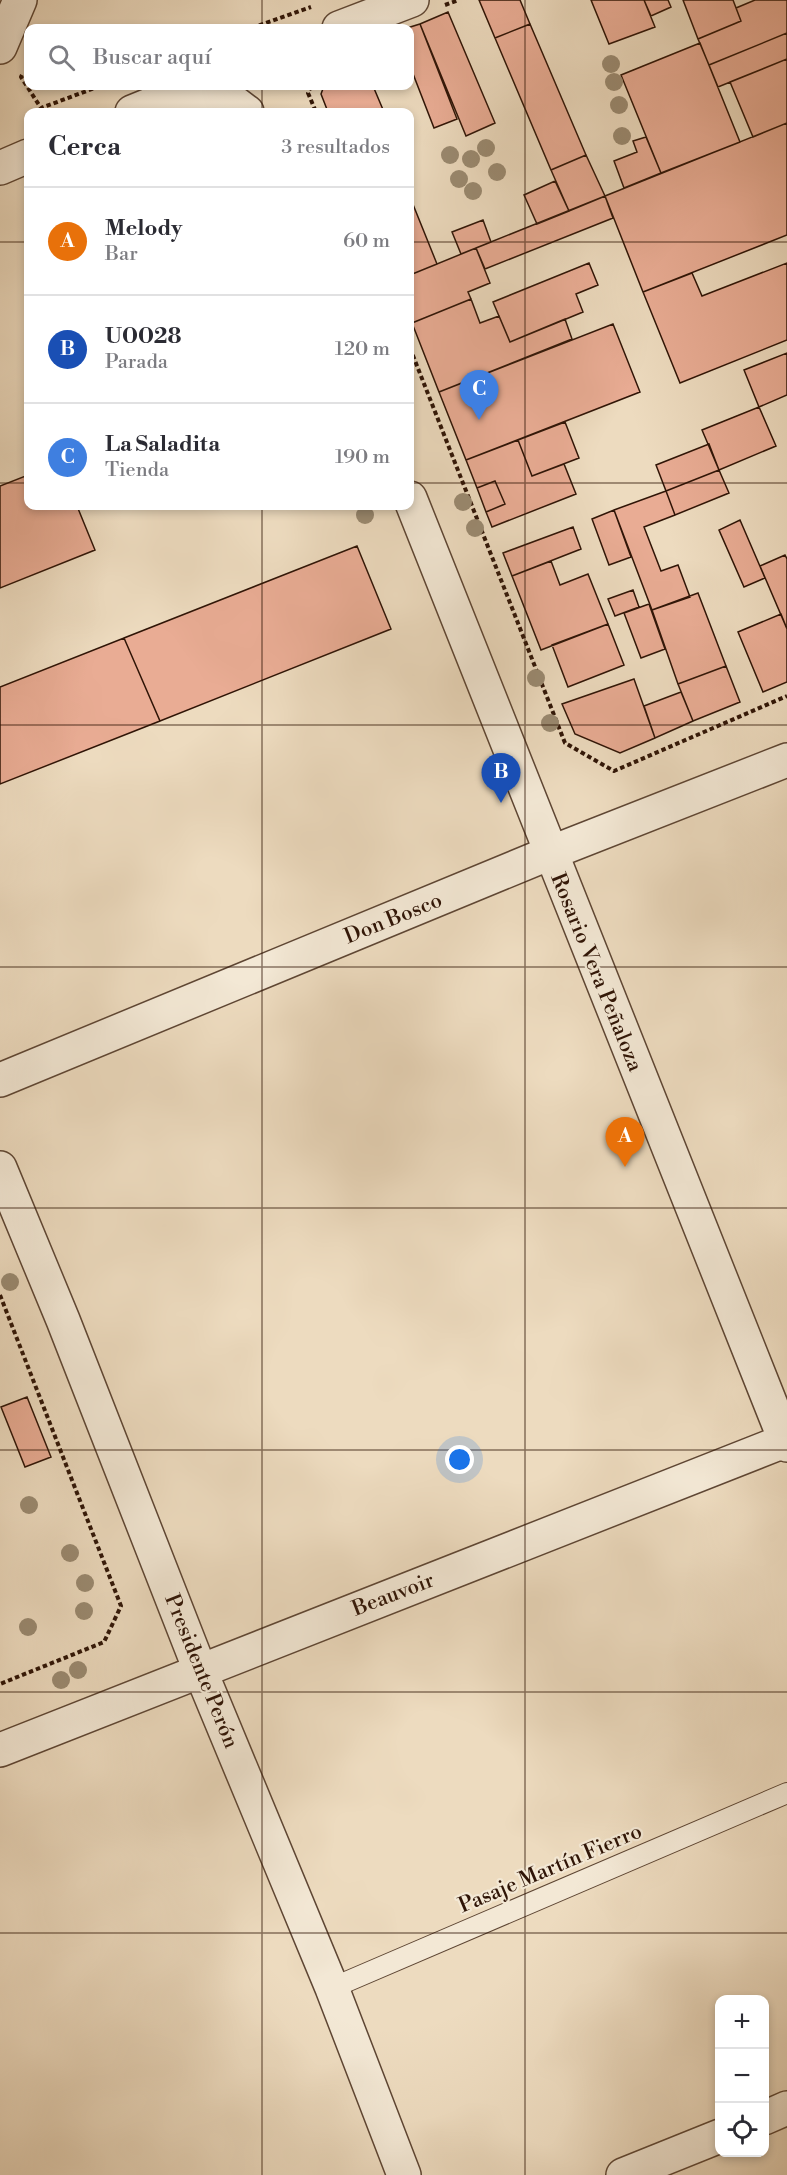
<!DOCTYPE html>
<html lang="es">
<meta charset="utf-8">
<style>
:root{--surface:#fff;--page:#f2f2f3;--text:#2b2b33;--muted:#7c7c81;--line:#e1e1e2;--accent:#b45309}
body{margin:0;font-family:"Libre Bodoni",serif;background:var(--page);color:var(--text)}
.controls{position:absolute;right:18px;bottom:18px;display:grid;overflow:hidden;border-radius:12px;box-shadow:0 3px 9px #0003}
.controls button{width:54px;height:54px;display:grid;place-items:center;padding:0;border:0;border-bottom:2px solid var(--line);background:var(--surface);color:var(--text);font:30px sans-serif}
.you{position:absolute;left:460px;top:1460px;width:21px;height:21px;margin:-15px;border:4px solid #fff;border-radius:50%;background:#1a73e8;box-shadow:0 0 0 9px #1a73e833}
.badge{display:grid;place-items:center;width:39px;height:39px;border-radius:50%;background:var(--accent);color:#fff;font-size:20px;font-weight:700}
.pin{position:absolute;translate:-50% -50px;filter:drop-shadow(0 2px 3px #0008)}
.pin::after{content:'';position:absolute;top:32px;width:21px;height:18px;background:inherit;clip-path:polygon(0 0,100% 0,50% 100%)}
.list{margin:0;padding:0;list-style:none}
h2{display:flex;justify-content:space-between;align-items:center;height:78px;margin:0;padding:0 24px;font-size:26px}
h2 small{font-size:20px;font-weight:400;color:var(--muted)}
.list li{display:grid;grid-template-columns:39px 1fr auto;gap:18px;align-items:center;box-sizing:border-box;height:108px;padding:0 24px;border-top:2px solid var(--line)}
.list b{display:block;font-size:22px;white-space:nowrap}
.list p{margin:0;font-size:20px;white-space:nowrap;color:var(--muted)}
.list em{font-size:20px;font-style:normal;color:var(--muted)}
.icon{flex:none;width:33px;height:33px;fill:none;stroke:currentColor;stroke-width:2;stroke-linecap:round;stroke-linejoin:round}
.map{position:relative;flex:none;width:787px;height:2175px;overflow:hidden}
.search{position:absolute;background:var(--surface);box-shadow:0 3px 9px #0003;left:24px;top:24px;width:390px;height:66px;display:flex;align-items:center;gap:15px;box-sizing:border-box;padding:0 21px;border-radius:12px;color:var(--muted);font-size:22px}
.panel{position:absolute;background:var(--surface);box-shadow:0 3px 9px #0003;left:24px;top:108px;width:390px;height:402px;border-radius:12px}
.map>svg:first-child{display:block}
.building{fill:#e9ac94;stroke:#2f1406;stroke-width:1.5}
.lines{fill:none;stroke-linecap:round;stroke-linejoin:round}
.service-casing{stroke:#5e4634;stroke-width:22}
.minor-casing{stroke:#5e4634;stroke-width:36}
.tertiary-casing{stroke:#5e4634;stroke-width:36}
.path{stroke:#2f1406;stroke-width:4;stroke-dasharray:4.5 3;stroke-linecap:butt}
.service{stroke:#f3e8d5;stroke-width:20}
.minor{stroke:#f3e8d5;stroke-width:33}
.tertiary{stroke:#f3e8d5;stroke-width:33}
.tree{fill:#9a8a71}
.grid{fill:none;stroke:#2f1406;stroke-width:1.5;stroke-opacity:0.55}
.labels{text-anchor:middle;stroke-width:4.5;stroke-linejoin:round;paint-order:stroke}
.street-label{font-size:21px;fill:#2f1406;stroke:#f3e8d5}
</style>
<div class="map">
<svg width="787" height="2175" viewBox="0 0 787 2175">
<rect width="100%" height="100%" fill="#eddbbf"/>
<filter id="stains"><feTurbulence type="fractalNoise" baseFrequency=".00333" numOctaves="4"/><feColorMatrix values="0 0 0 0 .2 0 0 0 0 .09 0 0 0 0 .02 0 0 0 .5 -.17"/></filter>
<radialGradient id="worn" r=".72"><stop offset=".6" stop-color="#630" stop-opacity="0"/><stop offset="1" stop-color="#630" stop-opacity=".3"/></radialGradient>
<path class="building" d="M479,0h41l10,24 -35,14z
M591,0h53l11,27 -46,17z
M644,0h24l3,7 -20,9z
M683,0h50l8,21 -43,18z
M755,0h32v33l-78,32 -11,-26 43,-18 -5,-13z
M448,12l47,111 -29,13 -46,-112z
M420,24l37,95 -23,9 -24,-62v-38h-3z
M530,24l56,131 -35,15 -56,-132z
M787,33v26l-69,28 -9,-22z
M700,43l40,99 -79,31 -40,-98z
M787,59v64l-34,14 -23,-55z
M324,86h49l11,26h-56l-7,-18z
M787,123v112l-144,57 -38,-96z
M646,137l15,36 -37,15 -10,-27 23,-9 -4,-11z
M586,155l19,41 -36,15 -18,-41z
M555,181l14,30 -32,13 -13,-29z
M605,196l8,22 -128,51 -9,-21z
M410,197l27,67 -27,11z
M483,220l8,22 -30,12 -9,-22z
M476,248l14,35 -22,9 3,7 -59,24 -2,-6v-42z
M589,263l9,22 -22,9 7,18 -73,30 -17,-40z
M787,263v77l-107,43 -37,-91 49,-19 10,23z
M471,299l9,24 19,-7 11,26 55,-23 7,20 -133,53 -27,-69z
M613,324l27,68 -174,68 -27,-68z
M787,353v42l-28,12 -15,-37z
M759,407l17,39 -57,24 -17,-40z
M565,422l14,36 -47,18 -14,-36z
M518,440l14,36 32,-12 12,30 -84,33 -6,-15 19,-8 -10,-23 -18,7 -11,-28z
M709,444l10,26 -53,21 -10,-26z
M719,470l10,23 -54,22 -9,-24z
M28,475v31h49l18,44 -95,38v-102z
M495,481l10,23 -19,8 -9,-24z
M666,491l9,24 -31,12 17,44 17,-6 12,32 -38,13 -38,-100z
M614,510l17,47 -22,8 -17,-46z
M740,520l25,58 -21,9 -25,-57z
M573,527l8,22 -69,27 -9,-23z
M357,546l34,83 -231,92 -36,-83z
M785,555l2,4v70l-27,-63z
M551,561l9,24 28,-11 20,50 -67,26 -29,-74z
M633,590l6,17 -24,9 -7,-17z
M698,593l28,73 -48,18 -26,-74z
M649,604l16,45 -24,9 -17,-45z
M781,614l6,15v53l-24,10 -25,-60z
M608,624l16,41 -56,22 -16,-42z
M124,638l36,83 -160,63v-97z
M726,666l14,36 -47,19 -15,-37z
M634,679l21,59 -35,15 -45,-19 -13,-30z
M681,692l12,29 -38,17 -11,-32z
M27,1397l24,60 -26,10 -24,-60z"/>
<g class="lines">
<defs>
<path id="service" d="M332,1988l455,-195"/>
<path id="minor" d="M339,28l73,-28
M184,91l23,2 24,7 16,12
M132,112l64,-26
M0,168l28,-12
M410,498l377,947
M0,1080l550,-227 237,-93
M0,1168l63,152 137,350 132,318 72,187
M0,1750l787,-310
M764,2118l23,-10
M623,2175l97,-39"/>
<path id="tertiary" d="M0,47l20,-47"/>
</defs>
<use href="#service" class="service-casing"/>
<use href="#minor" class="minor-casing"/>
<use href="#tertiary" class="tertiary-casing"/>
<path class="path" d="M445,5l14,-5
M252,28l59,-21
M22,75l-1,2 20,31 59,-22
M311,86l-3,7 8,19
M410,348l155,395 49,28 173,-75
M0,1295l121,311 -17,36 -104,42"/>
<use href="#service" class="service"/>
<use href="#minor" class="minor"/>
<use href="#tertiary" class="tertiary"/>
</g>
<g class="tree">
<circle cx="611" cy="64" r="9"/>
<circle cx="614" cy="82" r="9"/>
<circle cx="619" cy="105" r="9"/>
<circle cx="622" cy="136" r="9"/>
<circle cx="486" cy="148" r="9"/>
<circle cx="450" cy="155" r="9"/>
<circle cx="471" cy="159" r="9"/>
<circle cx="497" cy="172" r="9"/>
<circle cx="459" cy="179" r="9"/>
<circle cx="473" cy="191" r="9"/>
<circle cx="463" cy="502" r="9"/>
<circle cx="365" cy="515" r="9"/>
<circle cx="475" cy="528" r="9"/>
<circle cx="536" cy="678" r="9"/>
<circle cx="550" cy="723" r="9"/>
<circle cx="10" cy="1282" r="9"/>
<circle cx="29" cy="1505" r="9"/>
<circle cx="70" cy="1553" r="9"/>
<circle cx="85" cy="1583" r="9"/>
<circle cx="84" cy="1611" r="9"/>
<circle cx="28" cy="1627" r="9"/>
<circle cx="78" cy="1670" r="9"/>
<circle cx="61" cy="1680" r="9"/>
</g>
<path class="grid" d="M262,0v28M525,0v2175M262,86v26M0,242h28M410,242h377M0,483h28M410,483h377M262,506v1669M0,725h787M0,967h787M0,1208h787M0,1450h787M0,1692h787M0,1933h787"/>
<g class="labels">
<g class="street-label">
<text transform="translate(393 918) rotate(-22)" y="7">Don Bosco</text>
<text transform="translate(597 972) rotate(68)" y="7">Rosario Vera Peñaloza</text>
<text transform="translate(393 1594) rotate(-21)" y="7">Beauvoir</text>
<text transform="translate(202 1671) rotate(68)" y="7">Presidente Perón</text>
<text transform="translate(550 1868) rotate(-23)" y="7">Pasaje Martín Fierro</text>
</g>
</g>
<rect width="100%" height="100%" filter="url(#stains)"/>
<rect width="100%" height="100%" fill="url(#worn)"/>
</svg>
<div class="controls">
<button>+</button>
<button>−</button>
<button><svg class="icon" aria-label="locate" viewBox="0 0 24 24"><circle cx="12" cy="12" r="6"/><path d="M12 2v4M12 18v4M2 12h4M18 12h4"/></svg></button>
</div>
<div class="you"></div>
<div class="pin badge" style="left:625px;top:1167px;background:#e8710a">A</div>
<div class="pin badge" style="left:501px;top:803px;background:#1a4fb4">B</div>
<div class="pin badge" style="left:479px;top:420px;background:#3f7fe0">C</div>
<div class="search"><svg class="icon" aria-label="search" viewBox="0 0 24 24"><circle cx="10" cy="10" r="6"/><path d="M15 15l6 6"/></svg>Buscar aquí</div>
<section class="panel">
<h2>Cerca<small>3 resultados</small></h2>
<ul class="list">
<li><span class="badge" style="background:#e8710a">A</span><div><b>Melody</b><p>Bar</p></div><em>60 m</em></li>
<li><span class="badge" style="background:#1a4fb4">B</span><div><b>U0028</b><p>Parada</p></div><em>120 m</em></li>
<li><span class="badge" style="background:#3f7fe0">C</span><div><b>La Saladita</b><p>Tienda</p></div><em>190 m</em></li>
</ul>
</section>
</div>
